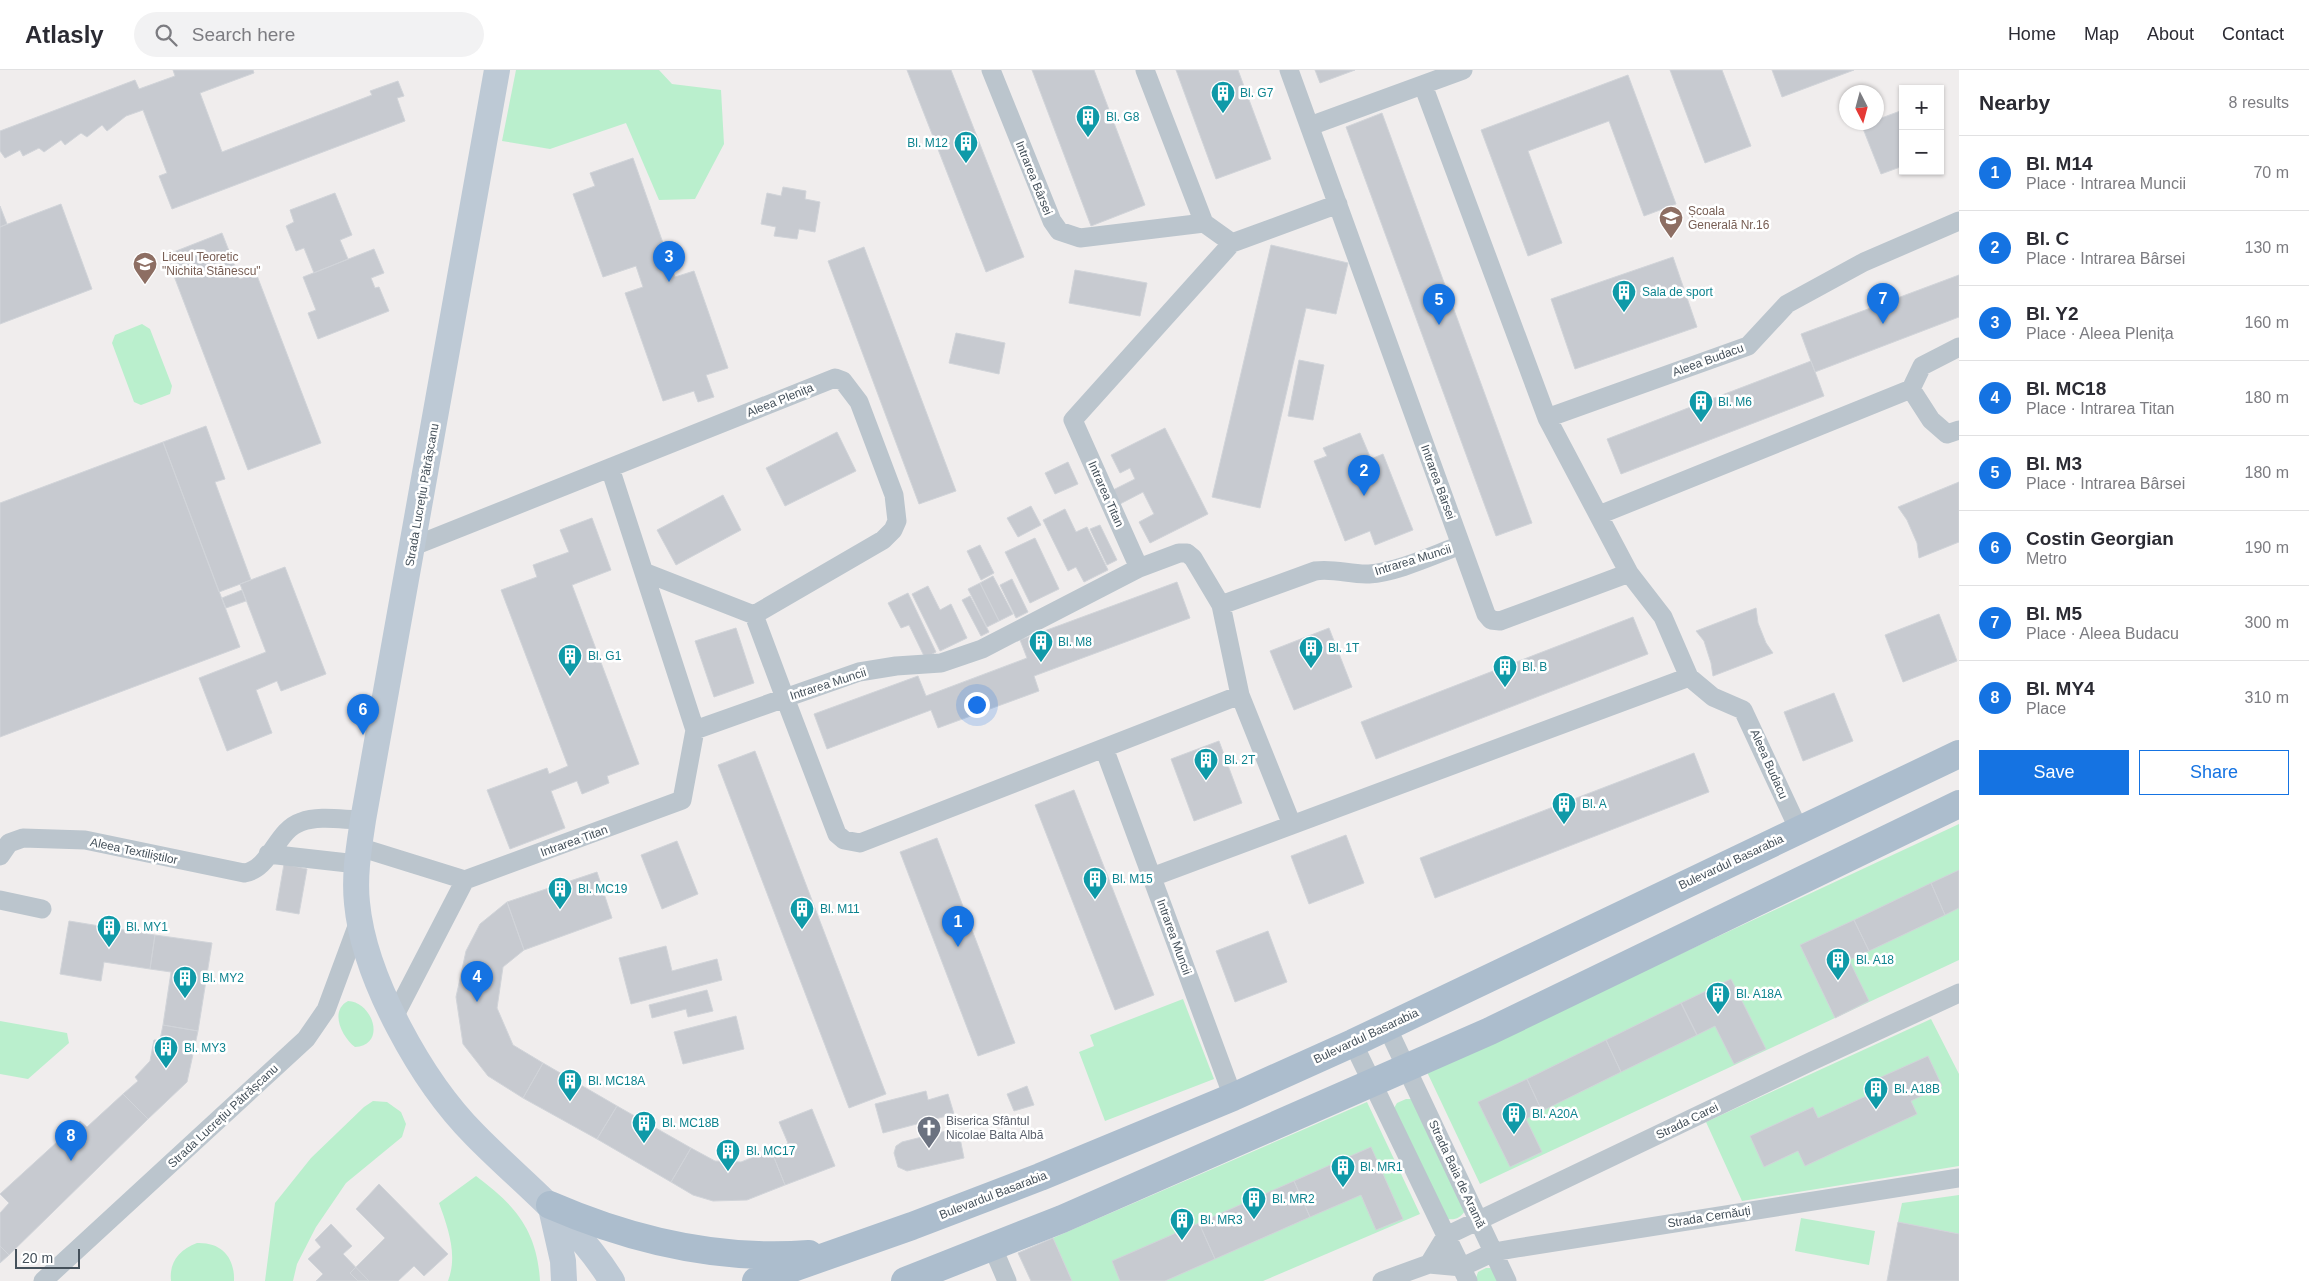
<!DOCTYPE html>
<meta charset="utf-8">
<style>
:root{--surface:#fff;--page:#f2f2f3;--text:#2b2b33;--muted:#7c7c81;--line:#e1e1e2;--accent:#1573e2}
body{margin:0;font-family:Arial,sans-serif;background:var(--page);color:var(--text)}
.controls{position:absolute;right:15px;top:15px;display:grid;overflow:hidden;border-radius:0px;box-shadow:0 1px 4px #0004}
.controls button{width:45px;height:45px;display:grid;place-items:center;padding:0;border:0;border-bottom:1px solid var(--line);background:var(--surface);color:var(--text);font:25px sans-serif}
.compass{position:absolute;left:1839px;top:15px;width:45px;height:45px;border-radius:50%;background:var(--surface);box-shadow:0 1px 4px #0004;rotate:174deg}
.scale{position:absolute;left:15px;bottom:12px;width:65px;box-sizing:border-box;padding-left:5px;border:2px solid #45515b;border-top:0;font-size:14px;line-height:18px;white-space:nowrap;color:#45515b;-webkit-text-stroke:4px #fff;paint-order:stroke}
.you{position:absolute;left:976px;top:634px;width:18px;height:18px;margin:-12px;border:4px solid #fff;border-radius:50%;background:#1a73e8;box-shadow:0 0 0 8px #1a73e833}
.badge{display:grid;place-items:center;width:32px;height:32px;border-radius:50%;background:var(--accent);color:#fff;font-size:16px;font-weight:700}
.pin{position:absolute;translate:-50% -41px;filter:drop-shadow(0 1px 2px #0008)}
.pin::after{content:'';position:absolute;top:26px;width:18px;height:15px;background:inherit;clip-path:polygon(0 0,100% 0,50% 100%)}
.list{margin:0;padding:0;list-style:none}
h2{display:flex;justify-content:space-between;align-items:center;height:65px;margin:0;padding:0 20px;font-size:21px}
h2 small{font-size:16px;font-weight:400;color:var(--muted)}
.list li{display:grid;grid-template-columns:32px 1fr auto;gap:15px;align-items:center;box-sizing:border-box;height:75px;padding:0 20px;border-top:1px solid var(--line)}
.list b{display:block;font-size:19px;white-space:nowrap}
.list p{margin:0;font-size:16px;white-space:nowrap;color:var(--muted)}
.list em{font-size:16px;font-style:normal;color:var(--muted)}
.actions{display:flex;gap:10px;padding:15px 20px}
.actions a{flex:1;padding:11px 0;border:1px solid var(--accent);border-radius:0px;text-align:center;font-size:18px;color:var(--accent)}
.actions .main{background:var(--accent);color:#fff}
.icon{flex:none;width:28px;height:28px;fill:none;stroke:currentColor;stroke-width:2;stroke-linecap:round;stroke-linejoin:round}
.map{position:relative;flex:none;width:1959px;height:1211px;overflow:hidden}
header{display:flex;align-items:center;gap:30px;box-sizing:border-box;height:70px;padding:0 25px;background:var(--surface);border-bottom:1px solid var(--line)}
header strong{font-size:24px}
nav{display:flex;gap:28px;margin-inline-start:auto;font-size:18px}
.search{width:350px;height:45px;background:var(--page);display:flex;align-items:center;gap:12px;box-sizing:border-box;padding:0 18px;border-radius:28px;color:var(--muted);font-size:19px}
main{display:flex}
aside{flex:1;background:var(--surface)}
.map>svg:first-child{display:block}
.green{fill:#baefcd}
.building{fill:#c7cad0;stroke:#d1d4d9}
.lines{fill:none;stroke-linecap:round;stroke-linejoin:round}
.minor{stroke:#bbc5cd;stroke-width:19}
.secondary{stroke:#bdc9d5;stroke-width:26}
.primary{stroke:#acbdcd;stroke-width:28}
.labels{text-anchor:middle;stroke-width:5;stroke-linejoin:round;paint-order:stroke}
.culture-label{font-size:12px;fill:#0d838f;stroke:#fff;text-anchor:start}
.street-label{font-size:12px;fill:#45515b;stroke:#fff}
.education-label{font-size:12px;fill:#785e54;stroke:#fff;text-anchor:start}
.worship-label{font-size:12px;fill:#5b616d;stroke:#fff;text-anchor:start}
</style>
<header>
<strong>Atlasly</strong>
<div class="search"><svg class="icon" aria-label="search" viewBox="0 0 24 24"><circle cx="10" cy="10" r="6"/><path d="M15 15l6 6"/></svg>Search here</div>
<nav><a>Home</a><a>Map</a><a>About</a><a>Contact</a></nav>
</header>
<main>
<div class="map">
<svg width="1959" height="1211" viewBox="0 0 1959 1211">
<rect width="100%" height="100%" fill="#f0eded"/>
<path class="green" d="M516,0h143l13,14 49,6 3,54 -29,55 -36,1 -33,-77 -76,26 -48,-8z
M142,254l8,5 22,57 -2,8 -29,11 -7,-3 -22,-59 3,-8z
M1959,754v136l-479,224 -53,-112z
M1183,929l31,80 -109,42 -26,-69 15,-6 -4,-11z
M348,931c25,1 39,44 7,46 -13,-10 -26,-36 -7,-46z
M1931,949l28,55v92l-217,35 -36,-79z
M0,951l67,12 2,10 -41,36 -28,-5z
M1406,1029h6l53,112c-5,7 -9,9 -18,8l-53,-111 3,-5z
M373,1031l14,1 14,10 5,12 -4,13 -56,46 -30,44 -19,37 -4,17h-28l10,-78 36,-45 53,-51z
M1367,1032l53,112 -157,67h-191l-19,-43z
M476,1106c39,29 61,54 64,105h-92c10,-26 0,-53 -9,-78z
M1959,1125v39l-61,-12 4,-19z
M1801,1148l74,13 -6,34 -74,-14z
M197,1173c24,-1 38,14 37,38h-63c-2,-19 8,-31 26,-38z
M1486,1198h6l10,13h-27l3,-9z"/>
<path class="building" d="M173,0h80l1,3 -54,20 22,59 150,-57 -2,-4 28,-10 6,15 -7,2 8,23 -233,88 -13,-33 8,-3 -24,-63 -17,6 -19,15 -5,-6 -15,12 -6,-4 -16,12 -4,-5 -17,12 -5,-4 -16,8 -3,-6 -15,8 -5,-7v-20l135,-51 4,9 36,-13z
M907,0h44l73,187 -38,15z
M1032,0h62l51,135 -54,21z
M1176,0h62l33,89 -55,20z
M1315,0h40l-35,13z
M1670,0h52l29,76 -46,17z
M1772,0h82l-72,27z
M1628,5l48,129 -32,12 -35,-95 -81,30 34,92 -34,13 -47,-126z
M1903,40v56l-22,8 -19,-48 14,-4v-2z
M1382,43l150,410 -36,13 -150,-409z
M633,88l42,119 19,-6 34,97 -22,7 8,22 -16,5 -4,-11 -31,10 -38,-108 18,-6 -7,-21 -33,11 -30,-83 22,-8 -5,-13z
M783,117l23,4 -1,8 15,3 -5,30 -16,-3 -2,10 -23,-3 2,-9 -15,-3 6,-31 14,3z
M335,123l17,42 -12,5 8,19 -34,14 -10,-25 -8,3 -10,-25 8,-4 -4,-12z
M61,134l31,85 -92,35v-97z
M0,136l7,18 -7,3z
M222,163l18,46 16,-6 65,170 -73,27 -82,-215z
M1271,175l77,18 -12,51 -30,-6 -46,200 -48,-11z
M864,177l92,244 -37,13 -91,-243z
M374,179l10,24 -13,5 4,10 4,-1 10,24 -71,28 -10,-26 8,-3 -13,-33z
M1673,187l24,70 -122,42 -24,-70z
M1075,200l72,13 -7,33 -71,-13z
M1959,205v42l-144,55 -14,-38z
M956,263l49,10 -6,31 -50,-11z
M1299,290l25,5 -11,55 -25,-4z
M1811,291l13,35 -203,78 -14,-35z
M206,356l19,53 -10,3 36,98 -32,12 -56,-150z
M1165,358l43,86 -58,29 -11,-21 15,-8 -11,-22 -23,12 -7,-14 22,-11 -5,-11 -10,5 -9,-18z
M837,362l19,39 -71,35 -19,-38z
M1360,363l11,26 12,-5 30,76 -38,15 -5,-14 -25,10 -31,-80 13,-5 -4,-8z
M163,372l77,205 -240,90v-234z
M1068,392l10,22 -23,10 -10,-21z
M1959,412v60l-40,16 -2,-15 -10,-23 -9,-13z
M723,425l18,35 -65,35 -19,-35z
M1031,436l10,19 -23,12 -11,-19z
M1065,439l11,23 11,-5 21,43 -24,12 -8,-15 -8,4 -25,-51z
M592,448l19,52 -39,15 67,179 -32,12 2,7 -27,11 -5,-13 -26,10 14,37 -55,21 -23,-59 60,-22 2,6 19,-8 -67,-176 36,-13 -4,-12 36,-13 -9,-22z
M1100,455l17,35 -10,5 -17,-36z
M1035,468l24,51 -29,14 -25,-51z
M980,475l14,28 -13,7 -14,-29z
M285,497l41,107 -45,17 -4,-10 -21,9 16,43 -45,18 -28,-73 67,-26 -26,-68z
M993,506l20,38 -14,7 -19,-38z
M1012,509l16,33 -12,6 -16,-33z
M1177,512l13,36 -156,58 5,15 -101,37 -7,-18 -104,39 -13,-35 104,-38 8,20 101,-38 -7,-18z
M980,513l19,38 -12,6 -19,-38z
M928,516l12,24 11,-6 16,34 -27,13 -28,-57z
M242,520l4,11 -20,7 -4,-10z
M908,523l28,59 -11,6 -16,-33 -8,3 -13,-25z
M970,526l19,36 -8,4 -19,-36z
M1756,538l2,15 8,20 7,10 -60,23 -2,-13 -7,-22 -8,-10z
M1939,544l18,47 -54,21 -18,-47z
M1633,547l15,37 -272,105 -15,-37z
M736,558l18,55 -40,14 -19,-56z
M1329,558l23,59 -58,23 -24,-59z
M1834,623l19,48 -50,20 -19,-49z
M1219,671l23,62 -48,18 -23,-62z
M755,681l131,343 -37,14 -131,-343z
M1694,683l15,39 -274,106 -15,-40z
M1074,720l80,205 -39,15 -80,-205z
M1346,765l18,48 -55,21 -18,-48z
M937,768l78,205 -37,13 -78,-204z
M677,771l21,53 -36,15 -21,-54z
M284,794l23,5 -8,45 -23,-4z
M1959,800v38l-14,7 -14,-32z
M597,802l15,46 -88,32 -17,-48z
M1931,813l14,32 -76,36 -15,-31z
M507,832l17,48 -21,17 -6,41 16,37 30,18 -20,35 -35,-22 -25,-32 -7,-47 10,-46 14,-27z
M1854,850l15,31 -20,9 20,41 -34,17 -35,-73z
M69,851l86,14 -5,34 -46,-7 -3,19 -41,-7z
M1268,861l19,51 -52,20 -19,-51z
M155,865l57,8 -14,88 -35,-6 8,-53 -21,-3z
M666,876l6,25 45,-12 5,21 -91,24 -12,-46z
M1731,909l35,70 -32,15 -19,-38 -18,9 -16,-32z
M707,920l6,21 -25,6 -2,-8 -34,9 -3,-13z
M1681,933l16,32 -76,37 -15,-32z
M736,946l8,33 -61,15 -9,-32z
M163,955l35,6 -11,51 -39,37 -25,-25 15,-13 -3,-4 15,-16 4,-21h6z
M1606,970l15,32 -79,39 -15,-32z
M1928,986l14,30 -31,15 6,13 -112,52 -7,-15 -34,16 -14,-31 63,-29 5,11 55,-25 -5,-10z
M543,993l74,43 -20,33 -74,-41z
M1527,1009l15,32 -16,8 16,33 -32,15 -32,-65z
M1027,1016l7,19 -20,6 -7,-17z
M926,1021l2,9 20,-6 6,20 -71,19 -8,-29z
M123,1024l25,25 -139,136 -9,-9v-33l9,-10 -9,-9 80,-73 7,6z
M617,1036l74,42 -20,34 -74,-43z
M812,1039l23,57 -50,19 -14,-35 17,-7 -9,-21z
M958,1058l6,30 -57,13 -9,-4 -4,-14 2,-7 6,-4z
M1371,1077l32,72 -27,11 -15,-35 -51,22 -16,-36z
M691,1078l24,13 26,1 30,-12 14,35 -38,15 -34,1 -20,-6 -22,-13z
M1294,1111l16,36 -95,42 -16,-36z
M379,1114l69,70 -24,22 -10,-10 -16,15h-40l-8,-8 35,-35 -29,-29z
M1898,1152l61,12v47h-72z
M1199,1153l16,36 -50,22h-45l-8,-20z
M331,1154l21,22 -9,8 26,27h-53l7,-7 -15,-15 13,-12 -6,-7z
M1053,1168l19,43h-41l-13,-28z
M0,1176l9,9 -9,8z"/>
<g class="lines">
<path class="minor" d="M991,0l61,151 7,10 21,7 124,-15
M1145,0l59,153 28,20
M1289,0l197,544 5,6 9,1 129,-48
M1423,15l124,333 82,155 34,44 26,60 24,20 30,13 56,120
M1310,56l153,-56
M1911,319l20,31 16,14 12,-4
M1547,348l201,-72 39,-42 77,-42 95,-41
M610,398l85,262
M1599,445l312,-126 11,-23 37,-19
M414,476l421,-168 8,3 16,21 35,93 3,26 -4,9 -10,10 -129,75
M1179,483h8l6,5 28,47 19,90 -380,148 -16,-3 -7,-6 -52,-136 74,-26 37,-6 45,-3 41,-14 157,-81z
M1139,498l-66,-148 159,-177 106,-39
M1221,535l94,-34c19,-3 36,4 54,3 29,-2 64,-19 92,-29
M1240,625l52,130
M1104,678l129,349
M359,777l106,33 217,-80 13,-70 90,-32 -31,-83 -110,-43
M268,784l89,10
M0,786l9,-13 14,-5 62,2 159,33c27,-4 32,-43 57,-51 18,-7 43,-2 62,-2
M1152,807l537,-200
M0,830l42,9
M394,947l71,-137
M1387,957l120,254
M1353,973l115,238
M992,1176l15,35
M1429,1194l17,-28 366,-175 147,-68
M43,1211l263,-242 20,-29 33,-89
M1382,1211l47,-17 33,3 32,-15 23,-4 442,-70"/>
<path class="secondary" d="M497,0l-134,750c-4,27 -9,55 -6,83 7,75 65,179 118,232 47,48 101,88 137,146
M551,1138l12,53 1,20"/>
<path class="primary" d="M550,1135c83,36 168,56 259,49
M756,1211l156,-55 128,-49 193,-80 120,-54 606,-289
M905,1211l157,-62 428,-188 469,-227"/>
</g>
<defs>
<symbol id="building-pin" viewBox="-11 -11 22 30"><path d="M0 17L-7.5 6A9.5 9.5 0 1 1 7.5 6Z" fill="#0f9aa8" stroke="#fff"/><path d="M-4-6H4V6H1V3H-1V6H-4ZM-2.5-4.3h1.7v1.8h-1.7ZM.8-4.3h1.7v1.8H.8ZM-2.5-1h1.7V.8h-1.7ZM.8-1h1.7V.8H.8Z" fill="#fff"/></symbol>
<symbol id="school-pin" viewBox="-11 -11 22 30"><path d="M0 17L-7.5 6A9.5 9.5 0 1 1 7.5 6Z" fill="#8d6e63" stroke="#fff"/><path d="M0-5L7-2L0 1L-7-2ZM-4 1L0 2.5L4 1V4Q0 6-4 4Z" fill="#fff"/></symbol>
<symbol id="church-pin" viewBox="-11 -11 22 30"><path d="M0 17L-7.5 6A9.5 9.5 0 1 1 7.5 6Z" fill="#6b7280" stroke="#fff"/><path d="M-1.2-6h2.4v3.5h3.3v2.4h-3.3V6h-2.4V-.1h-3.3v-2.4h3.3Z" fill="#fff"/></symbol>
</defs>
<g fill-rule="evenodd">
<use href="#building-pin" x="1209" y="9" width="28" height="38"/>
<use href="#building-pin" x="1074" y="33" width="28" height="38"/>
<use href="#building-pin" x="952" y="59" width="28" height="38"/>
<use href="#school-pin" x="1657" y="134" width="28" height="38"/>
<use href="#school-pin" x="131" y="180" width="28" height="38"/>
<use href="#building-pin" x="1610" y="208" width="28" height="38"/>
<use href="#building-pin" x="1687" y="318" width="28" height="38"/>
<use href="#building-pin" x="1027" y="558" width="28" height="38"/>
<use href="#building-pin" x="1297" y="564" width="28" height="38"/>
<use href="#building-pin" x="556" y="572" width="28" height="38"/>
<use href="#building-pin" x="1491" y="583" width="28" height="38"/>
<use href="#building-pin" x="1192" y="676" width="28" height="38"/>
<use href="#building-pin" x="1550" y="720" width="28" height="38"/>
<use href="#building-pin" x="1081" y="795" width="28" height="38"/>
<use href="#building-pin" x="546" y="805" width="28" height="38"/>
<use href="#building-pin" x="788" y="825" width="28" height="38"/>
<use href="#building-pin" x="95" y="843" width="28" height="38"/>
<use href="#building-pin" x="1824" y="876" width="28" height="38"/>
<use href="#building-pin" x="171" y="894" width="28" height="38"/>
<use href="#building-pin" x="1704" y="910" width="28" height="38"/>
<use href="#building-pin" x="152" y="964" width="28" height="38"/>
<use href="#building-pin" x="556" y="997" width="28" height="38"/>
<use href="#building-pin" x="1862" y="1005" width="28" height="38"/>
<use href="#building-pin" x="1500" y="1030" width="28" height="38"/>
<use href="#building-pin" x="630" y="1039" width="28" height="38"/>
<use href="#church-pin" x="915" y="1044" width="28" height="38"/>
<use href="#building-pin" x="714" y="1067" width="28" height="38"/>
<use href="#building-pin" x="1329" y="1083" width="28" height="38"/>
<use href="#building-pin" x="1240" y="1115" width="28" height="38"/>
<use href="#building-pin" x="1168" y="1136" width="28" height="38"/>
</g>
<g class="labels">
<g class="culture-label">
<text x="1240" y="27">Bl. G7</text>
<text x="1106" y="51">Bl. G8</text>
<text x="948" y="77" text-anchor="end">Bl. M12</text>
<text x="1642" y="226">Sala de sport</text>
<text x="1718" y="336">Bl. M6</text>
<text x="1058" y="576">Bl. M8</text>
<text x="1328" y="582">Bl. 1T</text>
<text x="588" y="590">Bl. G1</text>
<text x="1522" y="601">Bl. B</text>
<text x="1224" y="694">Bl. 2T</text>
<text x="1582" y="738">Bl. A</text>
<text x="1112" y="813">Bl. M15</text>
<text x="578" y="823">Bl. MC19</text>
<text x="820" y="843">Bl. M11</text>
<text x="126" y="861">Bl. MY1</text>
<text x="1856" y="894">Bl. A18</text>
<text x="202" y="912">Bl. MY2</text>
<text x="1736" y="928">Bl. A18A</text>
<text x="184" y="982">Bl. MY3</text>
<text x="588" y="1015">Bl. MC18A</text>
<text x="1894" y="1023">Bl. A18B</text>
<text x="1532" y="1048">Bl. A20A</text>
<text x="662" y="1057">Bl. MC18B</text>
<text x="746" y="1085">Bl. MC17</text>
<text x="1360" y="1101">Bl. MR1</text>
<text x="1272" y="1133">Bl. MR2</text>
<text x="1200" y="1154">Bl. MR3</text>
</g>
<g class="street-label">
<text transform="translate(1034 108) rotate(68)" y="4">Intrarea Bârsei</text>
<text transform="translate(1708 290) rotate(-20)" y="4">Aleea Budacu</text>
<text transform="translate(780 330) rotate(-22)" y="4">Aleea Plenița</text>
<text transform="translate(1438 412) rotate(70)" y="4">Intrarea Bârsei</text>
<text transform="translate(1106 424) rotate(66)" y="4">Intrarea Titan</text>
<text transform="translate(422 425) rotate(-80)" y="4">Strada Lucrețiu Pătrășcanu</text>
<text transform="translate(1413 490) rotate(-17)" y="4">Intrarea Muncii</text>
<text transform="translate(828 614) rotate(-18)" y="4">Intrarea Muncii</text>
<text transform="translate(1769 694) rotate(66)" y="4">Aleea Budacu</text>
<text transform="translate(574 771) rotate(-20)" y="4">Intrarea Titan</text>
<text transform="translate(134 781) rotate(12)" y="4">Aleea Textiliștilor</text>
<text transform="translate(1731 792) rotate(-25)" y="4">Bulevardul Basarabia</text>
<text transform="translate(1174 867) rotate(70)" y="4">Intrarea Muncii</text>
<text transform="translate(1366 966) rotate(-25)" y="4">Bulevardul Basarabia</text>
<text transform="translate(223 1046) rotate(-43)" y="4">Strada Lucrețiu Pătrășcanu</text>
<text transform="translate(1687 1051) rotate(-26)" y="4">Strada Carei</text>
<text transform="translate(1457 1104) rotate(65)" y="4">Strada Baia de Aramă</text>
<text transform="translate(993 1125) rotate(-21)" y="4">Bulevardul Basarabia</text>
<text transform="translate(1709 1147) rotate(-9)" y="4">Strada Cernăuți</text>
</g>
<g class="education-label">
<text x="1688" y="145">Școala<tspan x="1688" dy="14">Generală Nr.16</tspan></text>
<text x="162" y="191">Liceul Teoretic<tspan x="162" dy="14">"Nichita Stănescu"</tspan></text>
</g>
<g class="worship-label">
<text x="946" y="1055">Biserica Sfântul<tspan x="946" dy="14">Nicolae Balta Albă</tspan></text>
</g>
</g>
</svg>
<div class="controls">
<button>+</button>
<button>−</button>
</div>
<svg class="compass" viewBox="-18 -18 36 36"><path d="M0-13l5 13h-10z" fill="#e53935"/><path d="M0 13l5-13h-10z" fill="#7c7c81"/></svg>
<div class="scale">20 m</div>
<div class="you"></div>
<div class="pin badge" style="left:958px;top:877px">1</div>
<div class="pin badge" style="left:1364px;top:426px">2</div>
<div class="pin badge" style="left:669px;top:212px">3</div>
<div class="pin badge" style="left:477px;top:932px">4</div>
<div class="pin badge" style="left:1439px;top:255px">5</div>
<div class="pin badge" style="left:363px;top:665px">6</div>
<div class="pin badge" style="left:1883px;top:254px">7</div>
<div class="pin badge" style="left:71px;top:1091px">8</div>
</div>
<aside>
<h2>Nearby<small>8 results</small></h2>
<ul class="list">
<li><span class="badge">1</span><div><b>Bl. M14</b><p>Place · Intrarea Muncii</p></div><em>70 m</em></li>
<li><span class="badge">2</span><div><b>Bl. C</b><p>Place · Intrarea Bârsei</p></div><em>130 m</em></li>
<li><span class="badge">3</span><div><b>Bl. Y2</b><p>Place · Aleea Plenița</p></div><em>160 m</em></li>
<li><span class="badge">4</span><div><b>Bl. MC18</b><p>Place · Intrarea Titan</p></div><em>180 m</em></li>
<li><span class="badge">5</span><div><b>Bl. M3</b><p>Place · Intrarea Bârsei</p></div><em>180 m</em></li>
<li><span class="badge">6</span><div><b>Costin Georgian</b><p>Metro</p></div><em>190 m</em></li>
<li><span class="badge">7</span><div><b>Bl. M5</b><p>Place · Aleea Budacu</p></div><em>300 m</em></li>
<li><span class="badge">8</span><div><b>Bl. MY4</b><p>Place</p></div><em>310 m</em></li>
</ul>
<div class="actions"><a class="main">Save</a><a>Share</a></div>
</aside>
</main>
